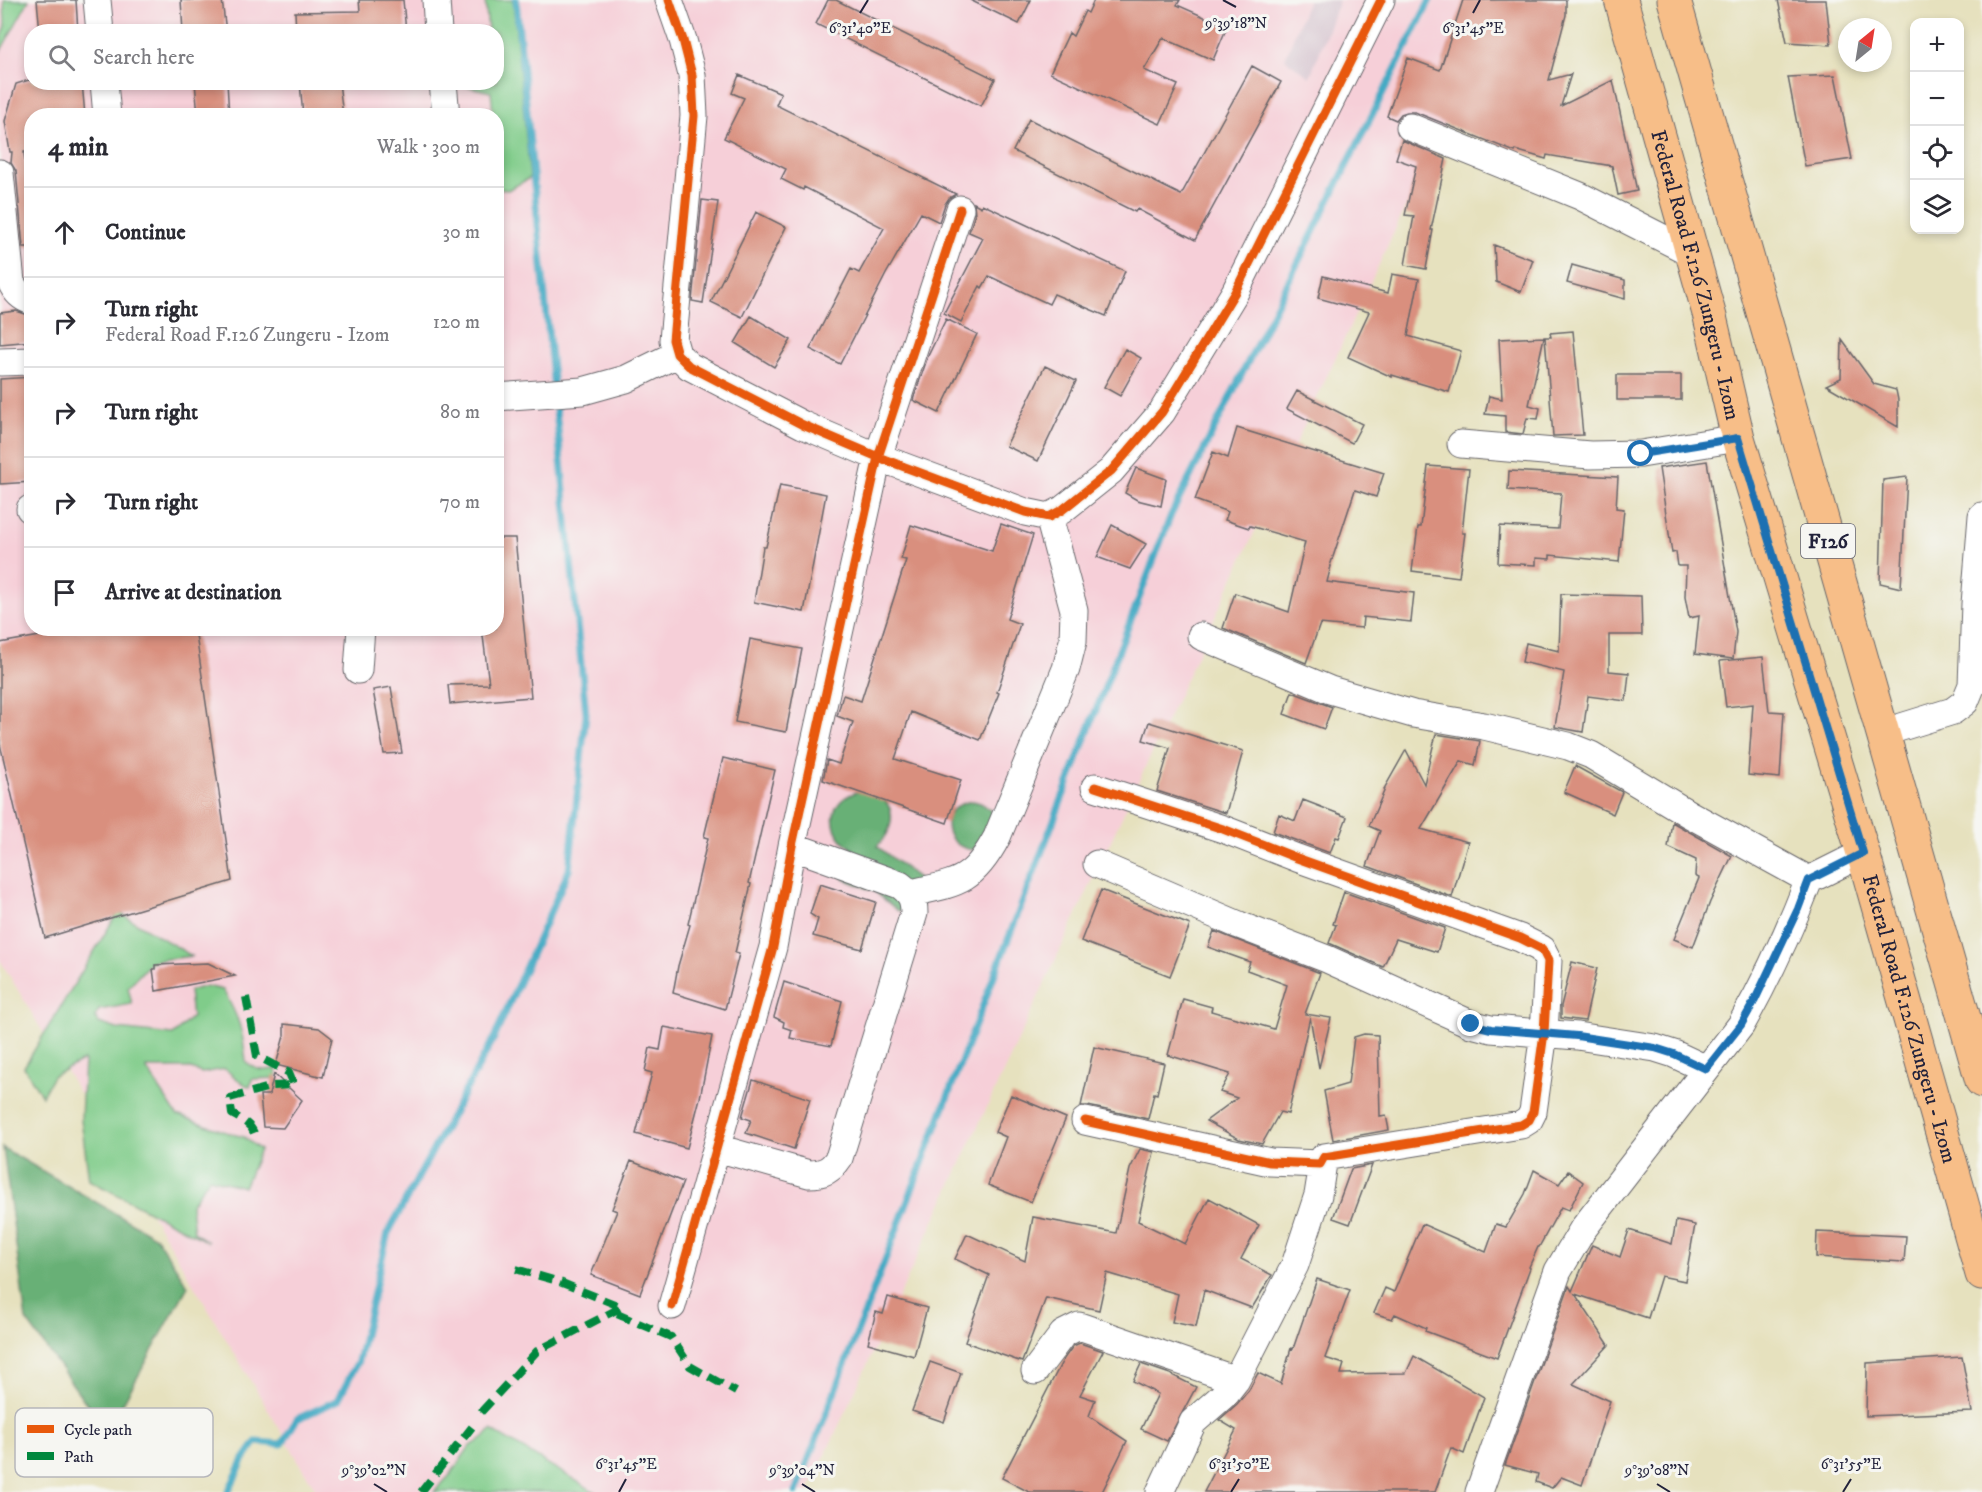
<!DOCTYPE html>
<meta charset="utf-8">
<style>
:root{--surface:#fff;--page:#f7f7f7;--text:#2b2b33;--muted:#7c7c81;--line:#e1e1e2}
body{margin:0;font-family:"IM FELL DW Pica",serif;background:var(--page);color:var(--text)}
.controls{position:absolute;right:18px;top:18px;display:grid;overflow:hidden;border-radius:12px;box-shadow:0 3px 9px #0003}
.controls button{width:54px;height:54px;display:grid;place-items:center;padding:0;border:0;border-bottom:2px solid var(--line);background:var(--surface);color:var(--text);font:30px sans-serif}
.compass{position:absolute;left:1838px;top:18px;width:54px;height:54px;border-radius:50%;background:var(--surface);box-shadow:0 3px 9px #0003;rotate:30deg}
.stop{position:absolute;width:18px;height:18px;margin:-14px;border:4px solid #1f6fb2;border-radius:50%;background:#fff}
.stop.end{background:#1f6fb2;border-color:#fff;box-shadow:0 2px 6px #0008}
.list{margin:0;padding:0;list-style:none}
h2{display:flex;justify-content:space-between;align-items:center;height:78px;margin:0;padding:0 24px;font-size:26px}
h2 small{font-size:20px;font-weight:400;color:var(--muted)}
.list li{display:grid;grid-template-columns:39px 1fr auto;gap:18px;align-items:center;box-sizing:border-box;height:90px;padding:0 24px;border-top:2px solid var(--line)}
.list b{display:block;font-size:22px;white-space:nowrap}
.list p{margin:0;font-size:20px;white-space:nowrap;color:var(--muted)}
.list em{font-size:20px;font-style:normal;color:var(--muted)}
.icon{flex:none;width:33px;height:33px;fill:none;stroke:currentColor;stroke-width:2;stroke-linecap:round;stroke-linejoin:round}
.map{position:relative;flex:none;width:1982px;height:1492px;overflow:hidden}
.search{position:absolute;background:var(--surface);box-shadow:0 3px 9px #0003;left:24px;top:24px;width:480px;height:66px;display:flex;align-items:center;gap:15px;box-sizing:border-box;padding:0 21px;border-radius:24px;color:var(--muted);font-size:22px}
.panel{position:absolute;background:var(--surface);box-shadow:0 3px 9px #0003;left:24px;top:108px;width:480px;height:528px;border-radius:24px}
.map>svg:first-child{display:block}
.built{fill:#f6cfd8;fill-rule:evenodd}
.industrial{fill:#d1bdca}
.green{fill:#80cc8a;stroke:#517762;stroke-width:1.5}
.forest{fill:#68b076;stroke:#456958;stroke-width:1.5}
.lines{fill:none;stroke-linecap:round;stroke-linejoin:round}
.stream{stroke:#44aac4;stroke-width:7}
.building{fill:#d98f7e}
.minor-casing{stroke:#676569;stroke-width:29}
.major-casing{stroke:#676569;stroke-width:35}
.minor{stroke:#fff;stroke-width:27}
.major{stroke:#f7be88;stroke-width:33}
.quiet{stroke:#00873e;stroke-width:8;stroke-dasharray:15 8;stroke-linecap:butt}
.cycleway-casing{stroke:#f6f6f2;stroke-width:13}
.cycleway{stroke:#e8590c;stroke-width:9}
.route{stroke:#1f6fb2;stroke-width:8}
.ticks{fill:none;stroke:#22223b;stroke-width:2}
.labels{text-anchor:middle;stroke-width:6;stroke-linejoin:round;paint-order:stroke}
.shield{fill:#f6f6f2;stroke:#626272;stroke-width:1.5}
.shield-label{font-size:20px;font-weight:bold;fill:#22223b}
.street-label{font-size:21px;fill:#22223b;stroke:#f6f6f2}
.key{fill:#f6f6f2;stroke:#b6b6bb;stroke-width:1.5}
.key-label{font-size:16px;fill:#22223b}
.ticks-label{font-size:15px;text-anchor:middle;fill:#22223b;stroke:#f6f6f2;stroke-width:6;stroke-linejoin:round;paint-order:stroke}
</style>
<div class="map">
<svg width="1982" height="1492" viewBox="0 0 1982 1492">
<rect width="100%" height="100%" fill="#f6f6f2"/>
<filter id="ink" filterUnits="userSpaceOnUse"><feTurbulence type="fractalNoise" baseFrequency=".0167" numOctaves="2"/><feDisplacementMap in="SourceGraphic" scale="12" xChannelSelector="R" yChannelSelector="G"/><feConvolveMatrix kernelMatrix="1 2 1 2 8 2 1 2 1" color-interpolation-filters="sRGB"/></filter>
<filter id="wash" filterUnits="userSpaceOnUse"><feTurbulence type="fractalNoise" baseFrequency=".008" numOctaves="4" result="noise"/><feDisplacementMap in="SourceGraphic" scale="24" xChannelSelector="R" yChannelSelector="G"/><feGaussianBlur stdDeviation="1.35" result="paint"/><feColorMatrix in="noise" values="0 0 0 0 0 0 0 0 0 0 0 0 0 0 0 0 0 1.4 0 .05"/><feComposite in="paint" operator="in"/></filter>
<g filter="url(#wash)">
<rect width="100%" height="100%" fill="#e6e1be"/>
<path class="built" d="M0,0h1502l-694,1492h-491l-317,-532zM32,32h464v50h-464zM32,116h464v512h-464z"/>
<path class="industrial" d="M1308,0h31l-29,77 -25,-18z"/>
<path class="green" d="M4,0h25l-29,52v-9l5,-15z
M485,0h28l17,178 -22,12 -11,-1 -1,-73 -16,-1 13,-2 -2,-21 -38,-9 43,-1v-50l-8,-1z
M118,912l74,44 -40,5 -24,26 4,17 -33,6 -4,7 4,6 18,6 56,6 19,-18 -3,-26 17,-5 17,4c16,28 20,40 23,72 11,8 16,10 30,6l2,10 -26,1 -2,8c-9,-3 -17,-12 -25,-18l-23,4 -14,-5h-42l31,47 55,19 12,3 16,13 -16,37 -35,-9 -18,27 3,27 14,10 -119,-62 -8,-61 3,-59 -31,16 -11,20 -18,-29z
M491,1430l104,62h-161l16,-17 20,-29 13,-7z"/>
<path class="forest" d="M860,791c6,2 14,2 19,5 20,12 13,38 -2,50l42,33 3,28 -24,4 -24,-20 -30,-12 -8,-26 17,-4c-28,-17 -26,-50 7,-58z
M973,801c12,2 18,8 23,20l-23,29c-34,-4 -35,-46 0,-49z
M3,1148l153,89 32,49 -81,146 -81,-112z"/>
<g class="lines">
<path class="stream" d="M516,0l38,389
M228,1492l16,-33 12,-17 26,2 15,-25 41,-19 20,-39 30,-128 107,-197 74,-166 17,-156 -31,-314
M796,1492l375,-977 259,-515"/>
</g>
<g id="blocks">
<path class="building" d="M37,0h39l2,32h-38z
M181,0h41l4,32h-43z
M359,0h44l3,32h-110l-1,-20 65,-1z
M828,0h8l159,79 -14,27 -165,-82z
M970,0h61l-12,24z
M1094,0h86l-3,5 50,22 -14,33 -50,-22 -19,32 34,15 -18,39 -110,-51 19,-40 4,3 12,-25 3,2z
M1463,0h103v15l-17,65 22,-6 -10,32 52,-26 24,111 -19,4 -6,-29 -65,-11 -1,4 -31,-9v2l-100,-40h-8l-6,2 -5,6 -9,-4 21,-58 32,12z
M1778,0h48l5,45 -44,-3z
M1252,66l29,16 -86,158 -58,-31 -2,3 -122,-61 16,-32 152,76z
M739,75l42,18 -5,12 180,89 -7,4 -4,6 -6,18 -18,-9 -35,61 -46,90 -30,-15 41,-80 8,4 25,-45 -80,-41 -1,3 -22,-11 5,-10 -62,-31 20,-40 -12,-5z
M1835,75l17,84 -47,7 -17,-89z
M32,79v3h50l3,34h-53v36h-8l8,73v22h-9l-7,-76 -5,-8 1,-11h-2l-5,-31 11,-37z
M195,82h32l2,34h-31z
M300,82h39l4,34h-40z
M1402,140l44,19 -15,71h2l-7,39 -21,-4 9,-49 -9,-1 11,-49 -20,-7z
M702,200l16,2 -15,101 -11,-2z
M974,203l7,4 1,-3 143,67 -19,45 -52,-22 -5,10 -60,-28 -7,12 -2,-2 -19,36 -17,-9 39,-75 -14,-6 6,-18z
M756,212l30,15 -44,90 -31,-15z
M1494,245l39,15 -12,32 -25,-10z
M1572,265l53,15v19l-58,-16z
M1392,274l27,5 -11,57 53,15 -12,41 -57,-17v2l-44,-20 21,-45 -51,-14 5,-22 65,17z
M16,311l16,5v25l-32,3v-31z
M751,316l40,24 -17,27 -39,-24z
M946,319l31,15 -38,79 -26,-13 15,-44z
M1573,331l10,104 -30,1 -8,-99h6l-1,-4z
M1544,337l-15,68 11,3 -2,11 -11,-1 -4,16 -18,-2v-16l-20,-2 4,-18 13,3 -3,-60z
M1842,340l32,44 22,6 2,10v27l-72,-42 15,-7z
M1125,349l16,9 -21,38 -16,-9z
M1045,366l31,15 -38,80 -32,-15z
M1617,375h64v25h-64z
M32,377v105l-32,2v-105z
M1297,391l65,33 -10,19 -65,-34z
M1237,428l147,45 -8,24 -21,-7 -25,76h1l-4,16 87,11 -3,29 -48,-5 -1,11 -42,-4 -14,39 -83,-35 12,-35 54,19 16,-70 -55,-16 -1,2 -24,-8 3,-8 -33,-12 18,-48 15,6z
M1707,461l29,171 -3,27 -38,-5 4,-38 -10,2 -4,-21 1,-31h-8l-2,-14 -4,1 -13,-85z
M1428,466l41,3 -7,64h3l-6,44 -47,-6 6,-44h3z
M1136,468l30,11 -5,27 -24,-6 -12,-7z
M1509,471l109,6 -2,31 8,1 -5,53 -69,-7v4l-14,-1v7l-38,-2 2,-37 58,3 3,-36 -53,-3z
M1907,477l-6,111 -21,-5 3,-103z
M780,485l46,9 -22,118 -50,-10 9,-55h3z
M1001,524l32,11 -26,84 13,5 -23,68 2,1 -19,47 -69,-28 -16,47 66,21 -14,43 -124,-43 4,-20 12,4 14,-42 -16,-6 6,-21 18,6 45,-141 -5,-1 10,-34 81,26z
M1112,525l34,19 -16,25 -33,-12z
M496,538h19l16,159 -81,7 -2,-19 41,-1 -7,-56h14z
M1561,594l80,2 1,39h-33v36l20,2 -3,28 -38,-5 -5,36 -28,-5 9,-55 -42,-10 4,-19 33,8z
M109,628h86l37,253 -187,57 -45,-194v-101l63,-11z
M750,639l52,10 -16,83 -51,-10z
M1763,657l6,54 15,1 -4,66 -32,-3 5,-71 -27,3 -6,-46z
M391,687l11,66 -18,1 -11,-64z
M1292,692l40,15 -8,22 -40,-15z
M1149,722l94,29 -17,62 -69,-22 13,-43 -27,-8z
M1436,734l44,7 -5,24 -14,-4 -40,68 47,13 -16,55 -85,-31 13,-35 -11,-5 16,-37h-1l22,-39 18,34z
M723,758l52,12 -26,113 2,1 -16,69 4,1 -14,55 -52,-16 5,-27 12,-41 -2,-1 20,-86 -4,-1z
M1575,766l47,26 -9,22 -49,-22z
M1303,800l44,17 -8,21 -3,-1 -6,16 -57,-21 6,-18 16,7z
M1672,822l60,34 -22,46 -17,45 -19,-8 25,-61 -4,-2 1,-16 -28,-13z
M820,884l56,18 -14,47 -49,-13 5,-17 -8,-5z
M1101,890l89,35 -20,51 -89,-35z
M1344,892l101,36 -8,24 -41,-13 -13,28 -54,-24 7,-18 -3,-1z
M1214,931l106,42 -15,41 26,4 -12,50 -9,-51 -22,97 -8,-2 -18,32 -23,-5 -33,-18 31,-23 -17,-6 10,-18 -62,-19 15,-56 29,8 -1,4 63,18 13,-44 -40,-15 3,-8 -42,-15z
M1572,962l25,6 -12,53 -24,-3v-12z
M208,963l27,13 -79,15 -3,-22h2v-4z
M784,982l58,19 -11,45 -41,-8 2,-8 -9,-3 1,-5 -10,-5z
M284,1024l35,4 13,10 -9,39 -47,-12 8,-29z
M664,1027l48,9 -12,62 -13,50 -51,-14 16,-61 -7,-2 5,-23 10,2z
M1364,1034l14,1 2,81 6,-1 3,15 -56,10 -9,-49 24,-7 6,-47z
M1094,1047l70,16 -7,31 -3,-1 -6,26 -60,-13h-7z
M274,1074l28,26 -19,28 -20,-1 -3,-32h9z
M753,1080l57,19 -16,50 -48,-16 5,-13 -9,-3z
M1011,1095l55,23 -35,84 -43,-17 18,-48 -11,-5z
M1140,1149l14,3 -16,69 47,23 24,-46 50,27 -18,34 31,16 -20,33 -48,-18 -8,37 -24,-5 6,-28 -71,-21 -8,37 -53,-12 -24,64 -57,-20 24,-67 -34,-16 12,-25 58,27 8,-44 83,16 14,-64z
M631,1161l52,21 -43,112 -49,-19 26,-64 -5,-2z
M1372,1165l-22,59 -17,-6 18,-49z
M1534,1170l25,14 9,-13 15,11 -14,28 -8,-3 -22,40h-1l-9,20 1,1 -33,90 -72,-27 1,-3 -31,-14 -3,5 -18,-6 11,-25 9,4 28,-68 64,28 10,-28 10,3 19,-33z
M1676,1221l19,4 -10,56 -24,-5 -13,42 -73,-24 34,51 -36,39 37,17 -28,84 -21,-8 -9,11 -16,-6 2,-8 -33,-9 64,-179 3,5 20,-46 28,12 9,-27 43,14z
M1817,1232l89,4 -2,26 -88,-5z
M1317,1279l33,11 -25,68 19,6 -3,10 65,-1 8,-17 70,41 -20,57 -13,-6 -16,44h-231l32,-62 -17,-10 18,-16 12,-14 9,-17 23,11 10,-36 2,1z
M888,1297l39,11 -13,48 -46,-13 8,-31 7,2z
M1080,1343l23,8 -23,44 15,5 -6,16 38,25 -25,51h-73l-27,-14 61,-118 10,-14z
M1962,1357l10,55 -106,4 1,-53z
M930,1362l31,11 -17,49 -32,-11z
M1141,1364l29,10 26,13 -29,54 -26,-12 17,-35 -25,-13z"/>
</g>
</g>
<g filter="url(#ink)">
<use href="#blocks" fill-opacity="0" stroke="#676569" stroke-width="1.5"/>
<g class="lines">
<defs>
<path id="minor" d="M97,0l3,32
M436,0l2,32
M669,0l14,40 9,35 2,41 -21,224 4,14 12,12 114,59 75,32 147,55 24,5 13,-7 49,-39 51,-59 73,-120 146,-292
M104,82l3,34
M443,82l3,34
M1410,127l170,69 112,57
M0,173l11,109c5,10 10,16 21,19
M0,362l32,-1
M496,397l87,-6 43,-12 51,-25
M1461,444l129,11 51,-1 97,-16
M30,509h2
M1201,636l129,54 83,24 71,12 84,20 23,9 98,59 120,66
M358,670l3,-42
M1882,733l71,-22 12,-9 7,-17 3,-81 7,-88
M1097,864l142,61 88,34 144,65 20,5 86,7 78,12 19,6 32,15
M911,893c47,-10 62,-11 86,-56l69,-168 7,-28 1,-31 -25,-93
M1085,1121l185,41 50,2 4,-7 197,-32 8,-5 4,-8 11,-79 4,-72 -6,-12 -22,-11 -223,-80 -74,-29 -128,-42
M717,1148l92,26c15,0 22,-4 30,-16l75,-245c0,-14 -3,-20 -14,-28l-108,-39
M672,1306l101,-359 19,-101 86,-389 82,-248
M1035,1371l28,-37 16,-8 157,54
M1160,1492l33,-70 32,-28 11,-14 59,-115 23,-70 6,-38
M1479,1492l79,-221 25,-42 158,-204c26,-46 49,-96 68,-145l54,-27"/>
<g id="major">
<path id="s1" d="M1621,0l89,317 28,121 125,415 119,421"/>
<path d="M1674,0l308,1081"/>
</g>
</defs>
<use href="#minor" class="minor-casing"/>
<use href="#major" class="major-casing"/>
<use href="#minor" class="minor"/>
<use href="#major" class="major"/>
<path class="quiet" d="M246,997l11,59 32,17 5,12 -21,1 -43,12 2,16c8,5 18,9 22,19
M617,1314l54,23 19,29 46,26
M481,1412l56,-61 85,-44 -65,-26 -45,-13
M421,1492l51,-65"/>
<defs>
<path id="cycleway" d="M669,0l14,40 9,35 2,41 -21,224 4,14 12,12 114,59 75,32 147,55 24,5 13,-7 49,-39 51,-59 73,-120 146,-292
M1085,1121l185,41 50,2 4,-7 197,-32 8,-5 4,-8 11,-79 4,-72 -6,-12 -22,-11 -223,-80 -74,-29 -128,-42
M672,1306l101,-359 19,-101 86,-389 82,-248"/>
</defs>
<use href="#cycleway" class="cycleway-casing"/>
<use href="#cycleway" class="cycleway"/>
</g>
</g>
<g class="lines" filter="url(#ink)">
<path class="route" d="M1471,1024l20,5 86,7 78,12 19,6 32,15 35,-44 14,-25 43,-91 11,-29 54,-27 -125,-415 -97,16"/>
</g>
<path class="ticks" d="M1223,0l13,7M860,13l8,-13M1473,13l7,-13M374,1484l13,8M802,1484l13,8M1657,1484l13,8M619,1492l7,-13M1231,1492l8,-13M1843,1492l8,-13"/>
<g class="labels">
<rect class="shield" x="1801" y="524" width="54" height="34" rx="4.5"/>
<g class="shield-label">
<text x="1828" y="548">F126</text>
</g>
<g class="street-label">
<text dy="7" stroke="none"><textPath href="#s1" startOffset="285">Federal Road F.126 Zungeru - Izom</textPath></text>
<text dy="7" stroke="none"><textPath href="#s1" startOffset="1059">Federal Road F.126 Zungeru - Izom</textPath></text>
</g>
</g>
<rect x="15" y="1408" width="198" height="69" rx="9" class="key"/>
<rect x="27" y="1425" width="27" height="8" fill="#e8590c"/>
<rect x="27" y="1452" width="27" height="8" fill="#00873e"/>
<g class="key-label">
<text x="64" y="1435">Cycle path</text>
<text x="64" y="1462">Path</text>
</g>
<g class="ticks-label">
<text x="1236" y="28">9°39'18"N</text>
<text x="860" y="33">6°31'40"E</text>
<text x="1473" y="33">6°31'45"E</text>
<text x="626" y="1469">6°31'45"E</text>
<text x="1239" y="1469">6°31'50"E</text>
<text x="1851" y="1469">6°31'55"E</text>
<text x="374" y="1475">9°39'02"N</text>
<text x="802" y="1475">9°39'04"N</text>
<text x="1657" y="1475">9°39'08"N</text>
</g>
</svg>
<div class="controls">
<button>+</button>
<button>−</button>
<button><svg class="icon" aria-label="locate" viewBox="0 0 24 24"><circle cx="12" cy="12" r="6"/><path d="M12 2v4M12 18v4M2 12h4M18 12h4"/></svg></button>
<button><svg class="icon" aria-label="layers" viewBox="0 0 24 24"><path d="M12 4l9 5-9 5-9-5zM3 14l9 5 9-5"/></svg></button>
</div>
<svg class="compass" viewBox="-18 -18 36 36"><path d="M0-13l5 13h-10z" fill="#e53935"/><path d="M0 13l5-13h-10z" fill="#7c7c81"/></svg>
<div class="stop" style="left:1641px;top:454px"></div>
<div class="stop end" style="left:1471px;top:1024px"></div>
<div class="search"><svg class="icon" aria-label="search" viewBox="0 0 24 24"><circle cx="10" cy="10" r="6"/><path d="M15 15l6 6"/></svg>Search here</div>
<section class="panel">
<h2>4 min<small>Walk · 300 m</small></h2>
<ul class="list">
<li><svg class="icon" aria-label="ahead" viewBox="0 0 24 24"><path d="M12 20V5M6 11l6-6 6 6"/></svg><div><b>Continue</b></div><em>30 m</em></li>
<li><svg class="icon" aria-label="right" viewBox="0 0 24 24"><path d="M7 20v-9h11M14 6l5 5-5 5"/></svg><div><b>Turn right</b><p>Federal Road F.126 Zungeru - Izom</p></div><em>120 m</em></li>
<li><svg class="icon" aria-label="right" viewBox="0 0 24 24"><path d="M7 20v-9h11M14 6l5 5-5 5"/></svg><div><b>Turn right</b></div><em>80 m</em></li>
<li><svg class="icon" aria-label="right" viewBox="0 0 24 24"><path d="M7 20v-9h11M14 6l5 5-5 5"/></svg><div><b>Turn right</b></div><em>70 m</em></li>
<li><svg class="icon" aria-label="arrive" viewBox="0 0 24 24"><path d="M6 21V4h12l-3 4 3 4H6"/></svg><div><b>Arrive at destination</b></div></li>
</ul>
</section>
</div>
